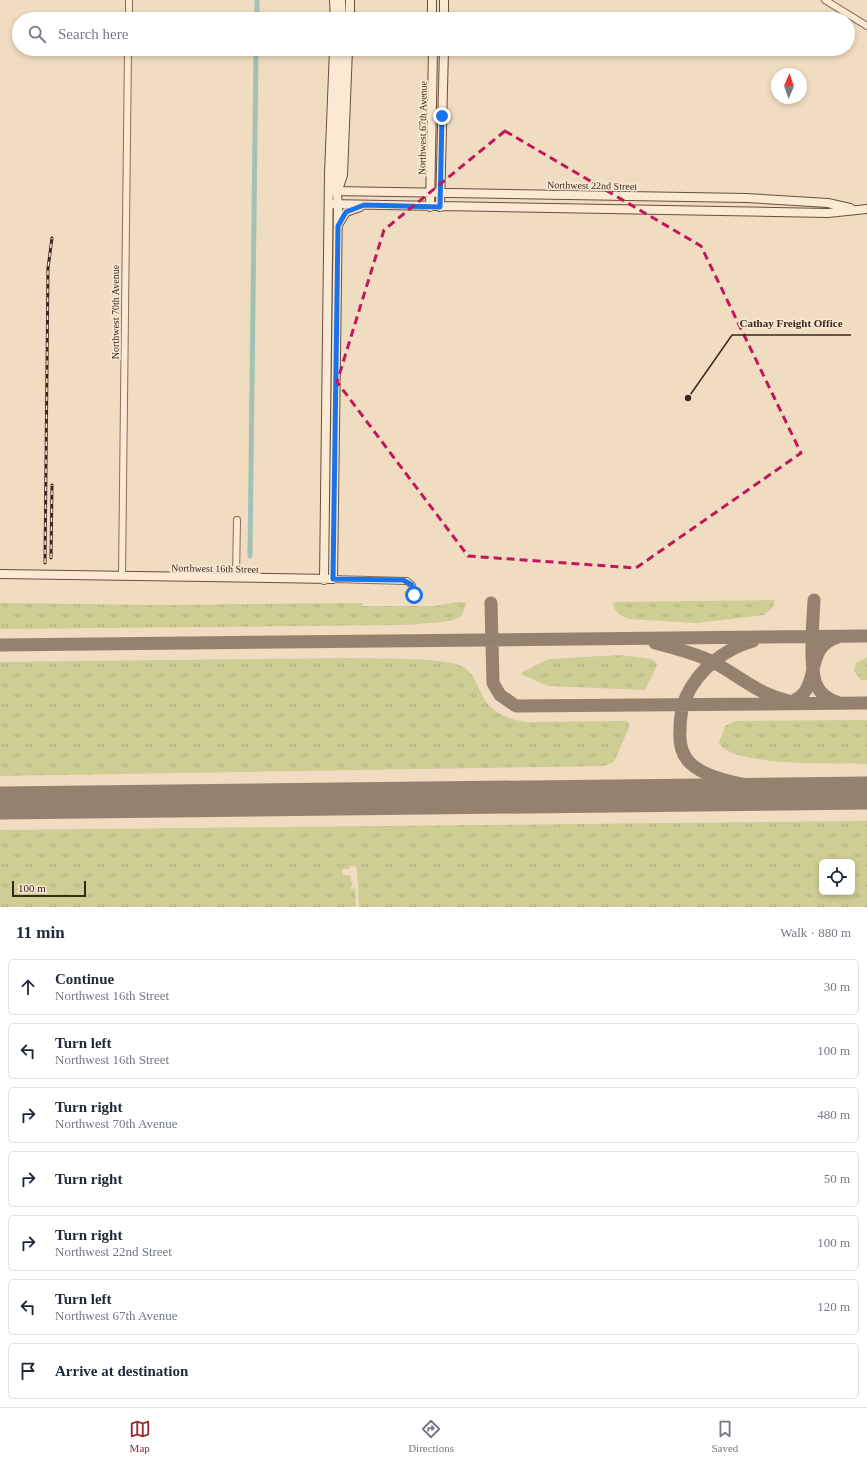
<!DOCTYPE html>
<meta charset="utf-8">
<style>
:root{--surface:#fff;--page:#f6f6f7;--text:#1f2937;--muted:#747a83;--line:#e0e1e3;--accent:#9a2634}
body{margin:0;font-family:Georgia,serif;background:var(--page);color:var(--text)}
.controls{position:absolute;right:12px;bottom:12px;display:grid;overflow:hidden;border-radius:6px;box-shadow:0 2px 6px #0003}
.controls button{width:36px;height:36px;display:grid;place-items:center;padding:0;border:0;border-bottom:1px solid var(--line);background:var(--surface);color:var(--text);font:20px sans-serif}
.compass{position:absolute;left:771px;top:68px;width:36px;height:36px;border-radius:50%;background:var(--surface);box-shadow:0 2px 6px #0003;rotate:2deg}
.scale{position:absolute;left:12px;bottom:10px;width:74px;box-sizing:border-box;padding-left:4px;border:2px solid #38271d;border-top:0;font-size:11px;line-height:14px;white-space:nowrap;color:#38271d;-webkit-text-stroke:3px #f6e7d0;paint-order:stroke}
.stop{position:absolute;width:12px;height:12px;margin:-9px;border:3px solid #1a73e8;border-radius:50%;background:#fff}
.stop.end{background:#1a73e8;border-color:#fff;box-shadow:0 1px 4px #0008}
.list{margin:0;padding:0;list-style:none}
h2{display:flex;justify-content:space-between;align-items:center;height:52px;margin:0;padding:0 16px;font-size:17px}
h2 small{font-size:13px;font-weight:400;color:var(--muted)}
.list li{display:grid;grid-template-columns:26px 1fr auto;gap:12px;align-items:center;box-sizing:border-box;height:56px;margin:0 8px 8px;padding:0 8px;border:1px solid var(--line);border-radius:6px}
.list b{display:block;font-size:15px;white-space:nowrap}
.list p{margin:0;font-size:13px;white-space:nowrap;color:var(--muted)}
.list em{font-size:13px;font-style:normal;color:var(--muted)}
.icon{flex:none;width:22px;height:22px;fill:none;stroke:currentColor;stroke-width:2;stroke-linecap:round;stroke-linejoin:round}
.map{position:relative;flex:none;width:867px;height:907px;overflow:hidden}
.search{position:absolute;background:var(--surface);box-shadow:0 2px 6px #0003;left:12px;right:12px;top:12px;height:44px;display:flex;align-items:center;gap:10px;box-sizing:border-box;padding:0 14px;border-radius:22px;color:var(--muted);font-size:15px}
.sheet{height:500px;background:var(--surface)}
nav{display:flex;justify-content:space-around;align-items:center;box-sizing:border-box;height:56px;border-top:1px solid var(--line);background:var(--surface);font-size:11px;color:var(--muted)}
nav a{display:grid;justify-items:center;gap:2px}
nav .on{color:var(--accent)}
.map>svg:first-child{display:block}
.grass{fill:url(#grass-tufts);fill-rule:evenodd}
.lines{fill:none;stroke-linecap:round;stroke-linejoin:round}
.canal{stroke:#a4c1b5;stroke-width:5}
.taxiway{stroke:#94826f;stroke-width:13}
.runway{stroke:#94826f;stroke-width:33}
.street-casing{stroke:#896d58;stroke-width:8}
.secondary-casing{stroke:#6b4e3b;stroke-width:10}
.street{stroke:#faead4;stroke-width:6}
.secondary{stroke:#faead4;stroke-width:8}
.rail-casing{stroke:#38271d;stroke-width:3}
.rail{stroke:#f6e7d0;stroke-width:1.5;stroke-dasharray:4.5;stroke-linecap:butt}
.route{stroke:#1a73e8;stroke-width:5}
.marked{fill:none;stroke:#c2185b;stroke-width:3;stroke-dasharray:8 5;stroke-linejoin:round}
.labels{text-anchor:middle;stroke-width:3.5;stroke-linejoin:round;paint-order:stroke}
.street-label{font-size:10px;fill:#38271d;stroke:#f6e7d0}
.leader{fill:none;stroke:#38271d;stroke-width:1.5}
.callout-dot{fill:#38271d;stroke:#f6e7d0;stroke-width:1.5}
.callout-label{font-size:11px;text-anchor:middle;font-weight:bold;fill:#38271d;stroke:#f6e7d0;stroke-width:3.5;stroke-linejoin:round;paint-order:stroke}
</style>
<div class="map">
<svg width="867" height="907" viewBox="0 0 867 907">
<defs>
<pattern id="grass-tufts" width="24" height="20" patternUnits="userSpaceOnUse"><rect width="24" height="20" fill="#cdcd94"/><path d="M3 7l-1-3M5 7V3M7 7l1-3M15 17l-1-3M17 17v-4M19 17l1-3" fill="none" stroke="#b1b07f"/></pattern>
</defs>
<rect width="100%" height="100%" fill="#efdcc1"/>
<path class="grass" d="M775,600l-2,7 -9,8 -68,8 -67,-4c-10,-4 -15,-7 -16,-17z
M457,602h9c-1,6 -2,11 -6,15 -7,6 -48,7 -59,8l-401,4v-26l161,2 201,-2v3h73z
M621,655l30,4 5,3 1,3 -12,25 -97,-4 -27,-12 3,-3 25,-12z
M353,658c23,1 94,-1 110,9 10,6 12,14 17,24 8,20 26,28 46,31l100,-1 3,2v4l-15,35 -10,4 -604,10v-114z
M867,658v22h-6l-7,-9 2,-8z
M867,720v44c-26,-1 -136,3 -148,-21l6,-17 10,-5z
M867,821v86h-508l-2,-38 -2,-3h-5l-1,3h-6l-1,2 1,4h7l1,6 3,3h-2l-1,5h3l1,-4 1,22h-356v-77zM822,862h30v30h-30z"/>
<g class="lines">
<path class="canal" d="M257,19v-19
M250,556l6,-507"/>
<path class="taxiway" d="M814,600c-1,20 -5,67 2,84 4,10 13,16 23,19
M491,603l2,80 7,12 16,11 351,-3
M753,641c-29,8 -55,29 -67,56 -5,11 -6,21 -6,33 -1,13 1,24 10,33 31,30 134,28 177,30
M655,643c19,5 40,10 58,19 25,13 45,32 73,38
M0,645l867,-9
M787,703c39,-10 13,-55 51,-66"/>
<path class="runway" d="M0,803l867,-10"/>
<defs>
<path id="street" d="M825,0l42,26
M129,19v-19
M122,576l6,-527
M236,577l1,-57
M333,579l74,2 5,4 2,15"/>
<path id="secondary" d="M334,0l1,19
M341,0l1,19
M432,0v19
M444,0v19
M350,19v-19
M338,190l5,-15 5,-126
M334,191l412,7 82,5 22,5
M329,204l499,9 39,-4
M430,207l3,-158
M440,207l4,-158
M338,225l8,-13 14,-5
M0,574l333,5 5,-374 -3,-30 6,-126
M324,580l5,-406 5,-125"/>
</defs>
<use href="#street" class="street-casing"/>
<use href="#secondary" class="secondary-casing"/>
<use href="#street" class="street"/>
<use href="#secondary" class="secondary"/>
<defs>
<path id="rail" d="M51,558l1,-73
M45,563l3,-295 4,-30"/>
</defs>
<use href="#rail" class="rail-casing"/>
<use href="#rail" class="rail"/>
</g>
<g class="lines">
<path class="route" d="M414,595l-2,-10 -9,-5 -70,-1 5,-353 8,-14 18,-7 76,2 2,-91"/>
</g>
<path class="marked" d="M505,131l196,115 100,207 -165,115 -168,-12 -131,-174 47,-152z"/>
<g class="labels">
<g class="street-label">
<text transform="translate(422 128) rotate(-89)" y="4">Northwest 67th Avenue</text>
<text transform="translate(592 185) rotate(1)" y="4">Northwest 22nd Street</text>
<text transform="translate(115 312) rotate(-90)" y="4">Northwest 70th Avenue</text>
<text transform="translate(215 568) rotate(1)" y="4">Northwest 16th Street</text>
</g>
</g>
<path class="leader" d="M688 398L732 335H851"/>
<circle class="callout-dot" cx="688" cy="398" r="4"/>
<g class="callout-label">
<text x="791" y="327">Cathay Freight Office</text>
</g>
</svg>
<div class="controls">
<button><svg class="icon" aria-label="locate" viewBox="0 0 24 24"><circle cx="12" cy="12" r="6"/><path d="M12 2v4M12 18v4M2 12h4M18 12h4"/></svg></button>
</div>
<svg class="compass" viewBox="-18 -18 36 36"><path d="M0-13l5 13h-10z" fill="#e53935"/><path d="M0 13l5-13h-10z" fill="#747a83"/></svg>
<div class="scale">100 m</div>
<div class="stop" style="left:414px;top:595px"></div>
<div class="stop end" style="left:442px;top:116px"></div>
<div class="search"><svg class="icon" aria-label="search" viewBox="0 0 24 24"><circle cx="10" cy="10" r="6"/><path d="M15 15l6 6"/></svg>Search here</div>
</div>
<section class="sheet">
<h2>11 min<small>Walk · 880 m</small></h2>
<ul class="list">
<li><svg class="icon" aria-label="ahead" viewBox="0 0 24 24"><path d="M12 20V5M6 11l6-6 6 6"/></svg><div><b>Continue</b><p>Northwest 16th Street</p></div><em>30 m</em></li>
<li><svg class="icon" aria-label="left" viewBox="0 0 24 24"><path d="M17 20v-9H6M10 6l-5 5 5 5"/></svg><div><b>Turn left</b><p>Northwest 16th Street</p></div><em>100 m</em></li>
<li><svg class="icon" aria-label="right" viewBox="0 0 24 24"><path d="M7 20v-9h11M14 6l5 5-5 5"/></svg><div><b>Turn right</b><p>Northwest 70th Avenue</p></div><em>480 m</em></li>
<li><svg class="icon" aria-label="right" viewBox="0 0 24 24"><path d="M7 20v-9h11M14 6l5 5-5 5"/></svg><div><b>Turn right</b></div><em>50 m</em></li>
<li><svg class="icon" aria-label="right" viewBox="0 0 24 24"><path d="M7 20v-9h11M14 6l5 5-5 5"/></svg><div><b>Turn right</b><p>Northwest 22nd Street</p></div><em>100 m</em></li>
<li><svg class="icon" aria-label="left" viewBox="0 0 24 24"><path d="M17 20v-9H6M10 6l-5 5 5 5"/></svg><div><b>Turn left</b><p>Northwest 67th Avenue</p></div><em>120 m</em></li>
<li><svg class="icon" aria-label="arrive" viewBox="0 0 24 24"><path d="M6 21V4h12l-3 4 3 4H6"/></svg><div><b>Arrive at destination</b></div></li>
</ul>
</section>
<nav>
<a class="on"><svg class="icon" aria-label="map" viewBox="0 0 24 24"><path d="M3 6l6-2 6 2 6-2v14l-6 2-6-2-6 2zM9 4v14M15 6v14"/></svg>Map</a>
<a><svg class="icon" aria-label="directions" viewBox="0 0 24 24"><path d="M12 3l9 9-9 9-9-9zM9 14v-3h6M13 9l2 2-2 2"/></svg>Directions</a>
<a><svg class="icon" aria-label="saved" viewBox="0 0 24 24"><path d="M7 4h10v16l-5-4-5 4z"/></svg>Saved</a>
</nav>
